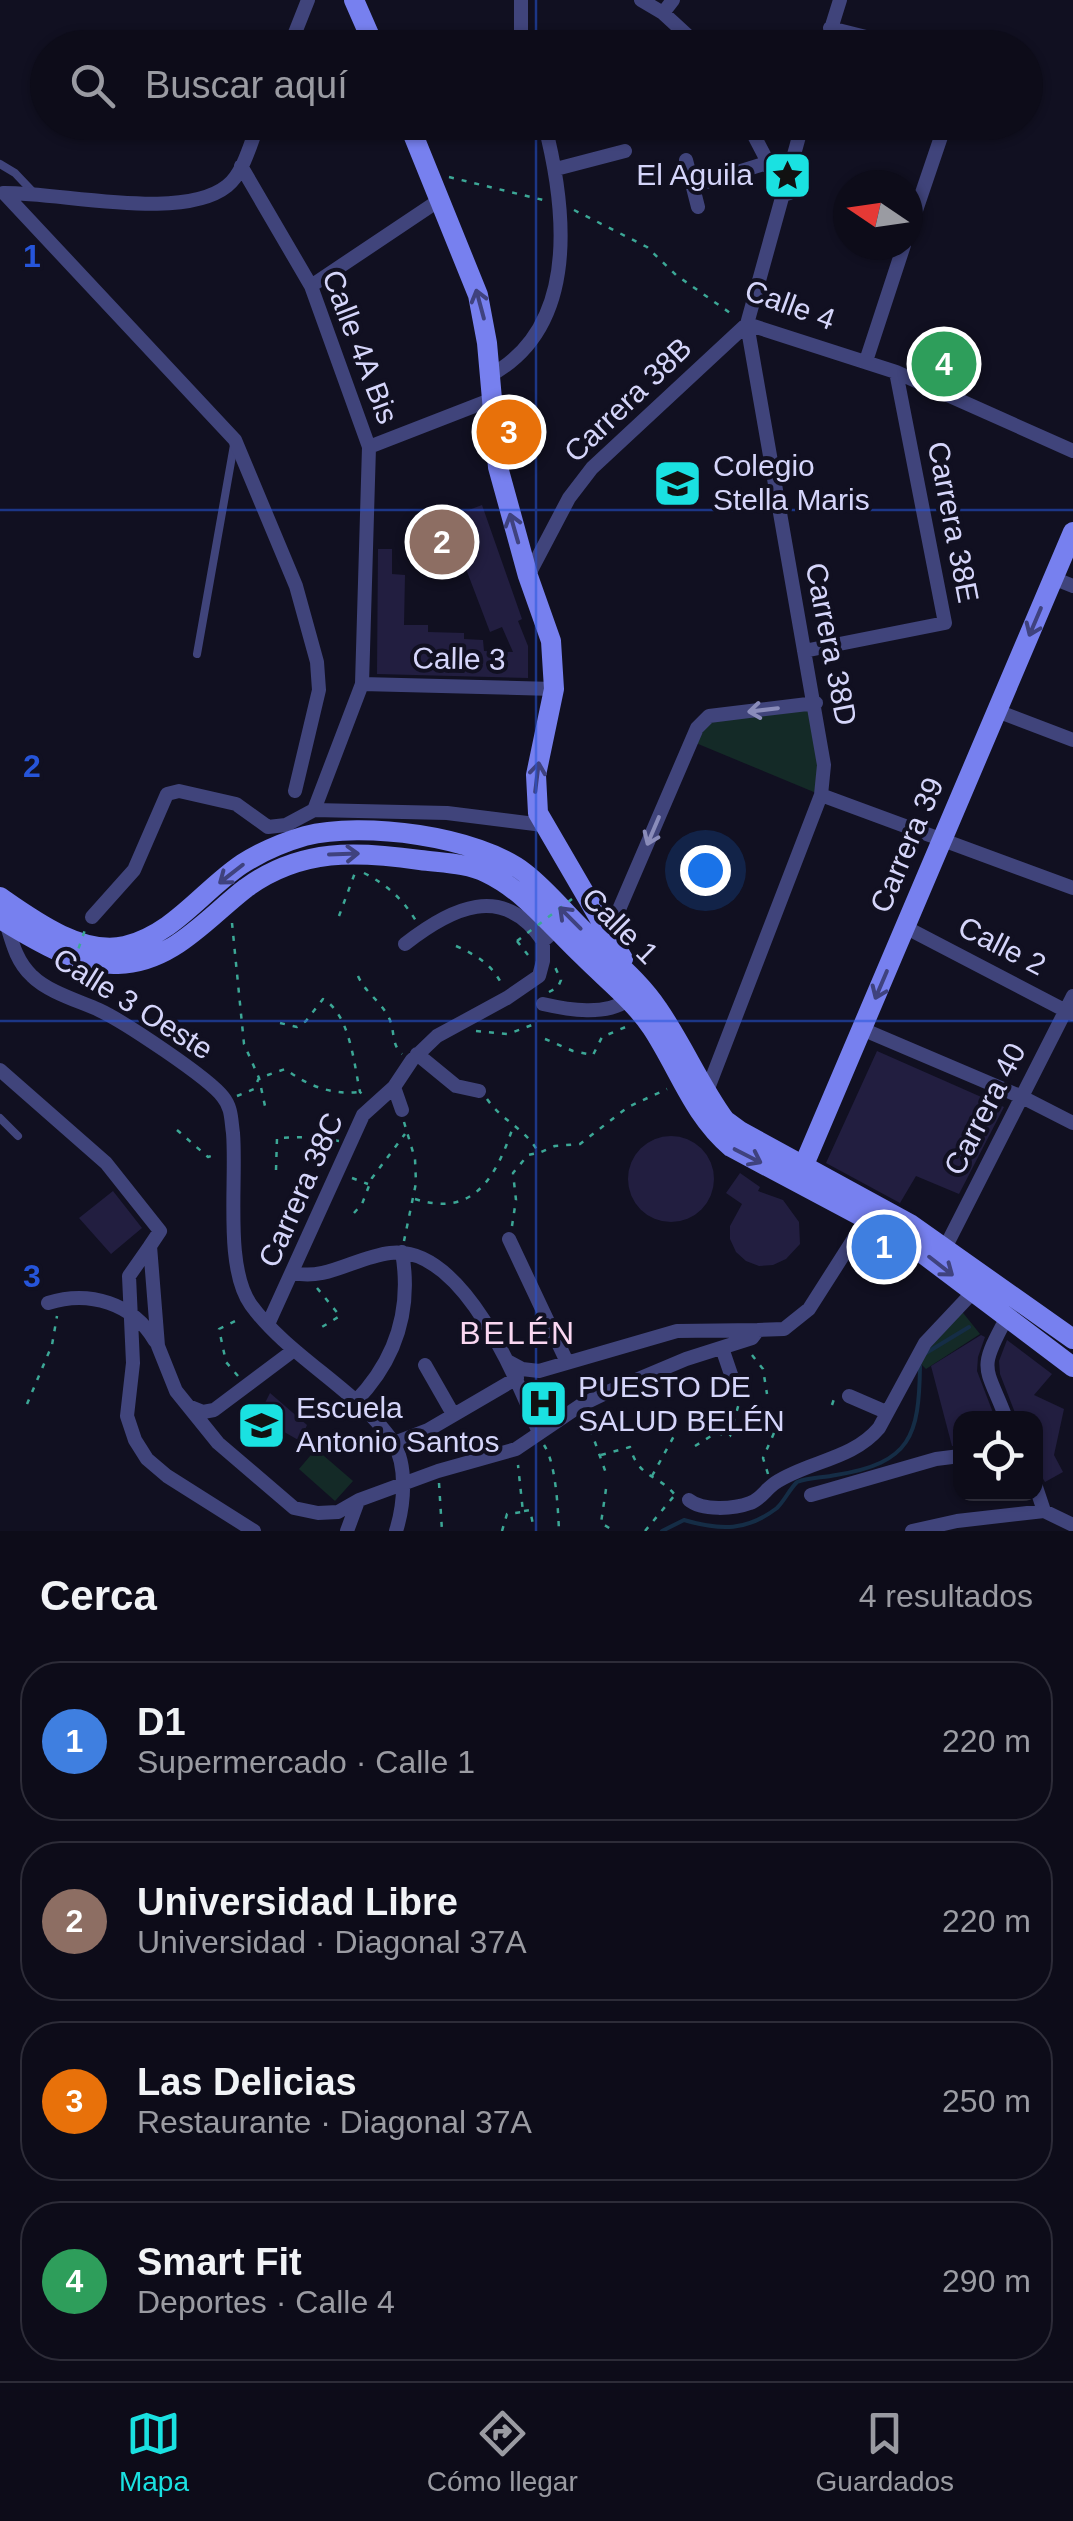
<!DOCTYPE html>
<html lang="es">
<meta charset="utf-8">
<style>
:root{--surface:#0d0c19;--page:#1b1a26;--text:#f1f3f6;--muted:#9a9ba2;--line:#2d2c38;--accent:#1ae1e1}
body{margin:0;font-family:Arial,sans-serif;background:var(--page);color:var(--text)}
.controls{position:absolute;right:30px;bottom:30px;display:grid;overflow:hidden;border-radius:20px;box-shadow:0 2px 8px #0004}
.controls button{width:90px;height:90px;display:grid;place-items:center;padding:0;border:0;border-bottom:2px solid var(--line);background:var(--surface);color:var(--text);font:50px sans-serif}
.compass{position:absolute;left:833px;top:170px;width:90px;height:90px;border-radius:50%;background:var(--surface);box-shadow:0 2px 8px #0004;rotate:283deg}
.you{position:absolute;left:705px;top:870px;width:35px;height:35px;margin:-25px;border:8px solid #fff;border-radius:50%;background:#1a73e8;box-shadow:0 0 0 15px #1a73e833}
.badge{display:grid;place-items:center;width:65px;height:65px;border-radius:50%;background:var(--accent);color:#fff;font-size:32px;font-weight:700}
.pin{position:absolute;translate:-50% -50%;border:5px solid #fff;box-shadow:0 2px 10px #0006}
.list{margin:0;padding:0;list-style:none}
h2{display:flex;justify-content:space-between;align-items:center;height:130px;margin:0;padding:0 40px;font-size:42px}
h2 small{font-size:32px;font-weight:400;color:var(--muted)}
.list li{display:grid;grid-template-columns:65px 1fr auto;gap:30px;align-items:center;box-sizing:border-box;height:160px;margin:0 20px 20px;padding:0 20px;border:2px solid var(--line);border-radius:40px}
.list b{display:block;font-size:38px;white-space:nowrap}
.list p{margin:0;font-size:32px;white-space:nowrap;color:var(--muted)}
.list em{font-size:32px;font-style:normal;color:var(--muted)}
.icon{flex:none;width:55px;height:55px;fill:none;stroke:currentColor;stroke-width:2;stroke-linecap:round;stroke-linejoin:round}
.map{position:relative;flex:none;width:1073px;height:1531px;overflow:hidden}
.search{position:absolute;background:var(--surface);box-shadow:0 2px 8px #0004;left:30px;right:30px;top:30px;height:110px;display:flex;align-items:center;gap:25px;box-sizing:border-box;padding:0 35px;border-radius:55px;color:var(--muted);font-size:38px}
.sheet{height:850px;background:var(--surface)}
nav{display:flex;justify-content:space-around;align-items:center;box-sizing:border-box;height:140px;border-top:2px solid var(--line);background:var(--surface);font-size:28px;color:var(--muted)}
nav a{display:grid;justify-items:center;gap:5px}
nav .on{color:var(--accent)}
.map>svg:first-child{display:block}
.green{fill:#142a27}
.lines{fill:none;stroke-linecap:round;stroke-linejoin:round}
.stream{stroke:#152d46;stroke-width:4}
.building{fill:#221e40}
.path{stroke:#3ca796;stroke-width:2.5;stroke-dasharray:5 8;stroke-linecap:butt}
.lane{stroke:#40447b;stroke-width:8}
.street{stroke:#40447b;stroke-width:14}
.secondary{stroke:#7780ef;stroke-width:20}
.path-bridge{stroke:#3ca796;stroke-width:2.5;stroke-dasharray:5 8;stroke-linecap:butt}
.oneway{stroke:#3f427e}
.oneway2{stroke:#8a8cba}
.grid{fill:none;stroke:#2655da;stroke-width:2.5;stroke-opacity:0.55}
.labels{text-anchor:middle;stroke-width:8;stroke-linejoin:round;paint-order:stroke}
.poi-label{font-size:30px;fill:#d5d5fa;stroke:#111021;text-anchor:start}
.street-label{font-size:30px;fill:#d5d5fa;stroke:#111021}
.neighbourhood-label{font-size:32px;letter-spacing:2.5px;fill:#fad7f1;stroke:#111021}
.grid-label{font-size:32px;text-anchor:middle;font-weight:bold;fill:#2655da;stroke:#111021;stroke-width:8;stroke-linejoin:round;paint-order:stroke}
</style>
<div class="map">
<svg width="1073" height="1531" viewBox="0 0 1073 1531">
<rect width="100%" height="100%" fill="#111021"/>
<path class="green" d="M816,703l5,92 -130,-54 18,-25z
M960,1309l20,25 -54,35 -9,-9z
M316,1449l37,32 -18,20 -36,-32z"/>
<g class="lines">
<path class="stream" d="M926,1353l43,-26
M662,1531l22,-11c37,11 63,11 93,-12 8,-8 12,-18 20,-26 13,-5 25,-4 39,-7 75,-12 83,-39 84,-109"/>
</g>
<path class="building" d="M482,505l40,114 -4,2 10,25v32l-151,-4 1,-125h14v25l13,1 -1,50h24v7l36,1v6l19,1 1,11 29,1 -11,-25 -12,5 -27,-71 -10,4 -16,-43z
M877,1051l127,56 -45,87 -43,-18 -16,27 -74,-40z
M628 1179a43 43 0 1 1 86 0a43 43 0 1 1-86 0Z
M740,1173l20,14 -2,4 25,9 16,22 1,22 -14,15 -13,6 -14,1 -13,-5 -10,-9 -6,-13v-13l12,-22 -16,-11z
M113,1191l29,37 -31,26 -32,-36z
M868,1236l39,23 -16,26 -37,-26z
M981,1335l4,2 -7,20 -1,14 18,47h-35v28h-8l-21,-80z
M1007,1340l45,34 -18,21 30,14 -10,46 9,17 -18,10 -9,-15v-49h-19l-17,-44 -1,-13z
M270,1393l37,32 -7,16 -42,-24z"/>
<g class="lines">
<path class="path" d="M449,177l94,23
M574,210l73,37 29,28 57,40
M364,873c23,12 39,26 52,48
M339,916l17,-46
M232,923l12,121 15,34 6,28
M517,941l11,14
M456,946c22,10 37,19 47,41
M358,976c7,16 22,25 30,40 8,14 2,27 14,38
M549,992l9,-5 3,-7 -6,-13
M280,1023l17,4 9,-6 17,-22c27,15 31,65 37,93l5,4
M476,1031l32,3 24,-9
M545,1039l28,12 20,4 9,-18 26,-11
M237,1096l17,-7 5,-11 26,-9c22,16 45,26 73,23
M487,1099c16,23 37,28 52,54l16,-7 25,-2 48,-37 39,-18
M404,1122l11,37 1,24 -12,58
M177,1130l31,27 10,-3
M276,1170l1,-32 30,-1 32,4
M352,1178l16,6
M415,1199c59,19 81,-22 98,-72
M354,1213l8,-9 10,-26 33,-44
M512,1226l4,-26 -3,-27 15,-18 9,-2
M317,1288l23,28 -23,14
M752,1355l11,14 4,25
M238,1376l-12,-14 -7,-33 22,-11
M668,1384l2,13
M27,1404l25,-59 5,-29
M832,1405l3,-9
M586,1417l21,59
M544,1445c12,18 14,64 15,86
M695,1446l21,-13 14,3 9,-33
M601,1455l29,-8c9,32 27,26 45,48
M768,1474l-5,-16 18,-41
M652,1476l22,-40 -2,-26
M439,1483l3,48
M606,1489l-5,34 13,8
M524,1511l6,-1 4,19
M502,1531l5,-17 16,-2 -5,-47
M645,1531l29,-35"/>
<path class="lane" d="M0,164l15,9 19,20
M197,654l37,-209
M0,1118l18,18"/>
<path class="street" d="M521,0v30l5,18
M641,0l22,13 38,35
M663,13l10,-13
M830,28l80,20
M289,48l19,-48
M825,48l15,-48
M747,122l25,48
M686,160l12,47
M241,166l70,120 58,161 -7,237 -48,126
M771 181a13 13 0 1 1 26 0a13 13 0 1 1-26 0Z
M556,169l69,-18
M790,169l13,-47
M693,186l74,-23
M3,193c58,-1 179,29 224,-7 17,-13 24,-45 32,-64
M4,193l231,247 61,146 21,76 2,28 -24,101
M908,234l38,-112
M311,286l130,-87
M747,324l149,48 177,79
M866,361l38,-116
M489,376c92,-49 77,-169 55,-254
M369,447l121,-47
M528,576l41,-78 23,-30 155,-144
M1053,578l20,8
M804,651l141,-28 -49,-251
M362,684l192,5
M997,711l76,29
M821,795l252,93
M92,917l42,-47 33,-76 12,-3 57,13 32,23 18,-2 28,-15 133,3 96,12
M6,922c6,20 10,39 26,54 16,16 47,25 67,34 24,11 110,68 124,87 9,11 8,23 10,36 4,49 -9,134 18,172 38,52 108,86 142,137 15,24 11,64 3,89
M905,927l167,87
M608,935l89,-207 12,-12 107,-13
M405,944c46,-36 98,-62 138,-3
M543,1004c26,6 62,12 85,-4
M862,1029l160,68 51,26
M417,1054l39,32 23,5
M0,1070l106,93 54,68 -10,15 8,100 18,45 42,52 76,65 24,5 20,-1 21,-12 79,-29 78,-22 65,-44 29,-14 76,-32 66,-21 6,-8 26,-1 25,-20 58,-91
M394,1087l8,23
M707,1091l114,-296 3,-30 -77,-441 36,-130
M509,1239l58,123
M150,1246l-21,30 4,87 -6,53 8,24 12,19 20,17 87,55
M946,1246l127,-250
M294,1273c32,8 62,-16 96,-20 72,-9 128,127 149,180
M48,1303c41,-13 85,0 107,38
M269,1322l94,-207 31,-28 18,-27 25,-24 70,-38 32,-22 4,-15v-20l13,-11
M722,1348l15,44
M509,1362l13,7 17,2 138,-40 81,-1
M425,1365l28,49
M849,1396l37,16
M355,1402c41,-42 57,-92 47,-150
M188,1406l15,6 11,-2 80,-60
M1006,1418c-20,-53 -29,-46 0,-99
M394,1443l34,-13 89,-52
M1036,1487l8,24
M811,1495l125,-36 24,-3
M689,1500c13,11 45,9 61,3 10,-3 16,-14 25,-20 33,-22 77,-23 104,-55l46,-85 48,-51
M347,1531l11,-30
M912,1531l45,-10 87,-10 29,14"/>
<path class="secondary" d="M354,0l21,48
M408,122l70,173 9,48 11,124 30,109 23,65 3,48 -18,86 2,38 85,146
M0,897c33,23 82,59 125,49 49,-12 77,-55 117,-82 19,-12 42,-22 63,-28 57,-15 173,0 220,37 22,17 40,40 60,59 24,25 54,48 73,77 25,36 42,77 67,111l15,11 170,93 163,115
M0,919c36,21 74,47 118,45 54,-1 89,-46 128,-76 55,-40 111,-37 174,-28 22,3 47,3 67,13 38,18 67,56 97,84 23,23 50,44 68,71 27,41 41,87 79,119l171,91 171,129
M800,1174l273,-642"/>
<path class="path-bridge" d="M517,941l55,-42
M70,973l16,-46"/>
</g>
<defs><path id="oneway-shaft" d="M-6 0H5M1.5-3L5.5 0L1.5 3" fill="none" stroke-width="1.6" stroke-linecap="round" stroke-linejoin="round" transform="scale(2.5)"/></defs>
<g class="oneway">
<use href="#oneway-shaft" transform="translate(480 304) rotate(-105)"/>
<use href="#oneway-shaft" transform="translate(514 528) rotate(-106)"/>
<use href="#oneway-shaft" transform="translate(1035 622) rotate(113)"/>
<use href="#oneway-shaft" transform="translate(537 777) rotate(-83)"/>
<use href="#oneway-shaft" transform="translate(344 854) rotate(-2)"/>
<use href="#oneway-shaft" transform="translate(231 874) rotate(142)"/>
<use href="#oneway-shaft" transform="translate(570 918) rotate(-135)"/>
<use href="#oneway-shaft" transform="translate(881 985) rotate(113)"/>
<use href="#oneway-shaft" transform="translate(748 1156) rotate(27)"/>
<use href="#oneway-shaft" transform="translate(941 1266) rotate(38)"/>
</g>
<g class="oneway2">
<use href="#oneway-shaft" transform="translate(763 710) rotate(173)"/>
<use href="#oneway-shaft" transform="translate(653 831) rotate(113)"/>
</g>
<path class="grid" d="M536,0v48M536,122v1409M0,510h1073M0,1021h1073"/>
<defs>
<symbol id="sight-square" viewBox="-11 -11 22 22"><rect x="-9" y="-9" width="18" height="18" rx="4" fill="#1ae1e1" stroke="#111021"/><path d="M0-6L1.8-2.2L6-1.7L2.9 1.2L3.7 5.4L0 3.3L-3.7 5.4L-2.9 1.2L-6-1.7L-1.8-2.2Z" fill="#111"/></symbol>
<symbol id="school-square" viewBox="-11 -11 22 22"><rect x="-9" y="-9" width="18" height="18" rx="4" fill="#1ae1e1" stroke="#111021"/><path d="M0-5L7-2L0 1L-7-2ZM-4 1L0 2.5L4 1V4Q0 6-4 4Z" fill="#111"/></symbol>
<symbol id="hospital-square" viewBox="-11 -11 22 22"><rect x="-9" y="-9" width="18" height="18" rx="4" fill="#1ae1e1" stroke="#111021"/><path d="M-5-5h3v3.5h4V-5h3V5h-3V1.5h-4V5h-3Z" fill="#111"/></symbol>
</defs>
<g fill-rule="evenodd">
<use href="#sight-square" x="760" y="148" width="55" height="55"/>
<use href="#school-square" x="650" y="456" width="55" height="55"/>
<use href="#hospital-square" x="516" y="1376" width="55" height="55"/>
<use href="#school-square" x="234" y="1398" width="55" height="55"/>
</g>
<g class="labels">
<g class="poi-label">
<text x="753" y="185" text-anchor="end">El Aguila</text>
<text x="713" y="476">Colegio<tspan x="713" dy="34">Stella Maris</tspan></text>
<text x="578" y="1397">PUESTO DE<tspan x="578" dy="34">SALUD BELÉN</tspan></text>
<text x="296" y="1418">Escuela<tspan x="296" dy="34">Antonio Santos</tspan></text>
</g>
<g class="street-label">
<text transform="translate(790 305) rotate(20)" y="10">Calle 4</text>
<text transform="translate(360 347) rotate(69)" y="10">Calle 4A Bis</text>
<text transform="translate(628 400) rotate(-44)" y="10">Carrera 38B</text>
<text transform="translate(953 522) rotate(79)" y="10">Carrera 38E</text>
<text transform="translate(831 644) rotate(79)" y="10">Carrera 38D</text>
<text transform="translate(459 659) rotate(1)" y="10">Calle 3</text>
<text transform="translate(907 845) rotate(-67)" y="10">Carrera 39</text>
<text transform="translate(620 926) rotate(45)" y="10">Calle 1</text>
<text transform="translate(1002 946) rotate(27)" y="10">Calle 2</text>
<text transform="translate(133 1004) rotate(32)" y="10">Calle 3 Oeste</text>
<text transform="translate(985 1109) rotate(-63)" y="10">Carrera 40</text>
<text transform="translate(301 1190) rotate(-66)" y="10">Carrera 38C</text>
</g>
<g class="neighbourhood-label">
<text x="518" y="1344">BELÉN</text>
</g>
</g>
<g class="grid-label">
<text x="32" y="267">1</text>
<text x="32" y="777">2</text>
<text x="32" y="1287">3</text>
</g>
</svg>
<div class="controls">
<button><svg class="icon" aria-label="locate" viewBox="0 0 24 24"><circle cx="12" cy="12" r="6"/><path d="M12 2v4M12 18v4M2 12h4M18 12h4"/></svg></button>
</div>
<svg class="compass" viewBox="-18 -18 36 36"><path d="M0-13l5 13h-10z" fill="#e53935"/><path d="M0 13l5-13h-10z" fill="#9a9ba2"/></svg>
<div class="you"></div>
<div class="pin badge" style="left:884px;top:1247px;background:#3f7fe0">1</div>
<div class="pin badge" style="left:442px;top:542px;background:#8d6e63">2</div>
<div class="pin badge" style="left:509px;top:432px;background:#e8710a">3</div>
<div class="pin badge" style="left:944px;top:364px;background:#2e9e5b">4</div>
<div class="search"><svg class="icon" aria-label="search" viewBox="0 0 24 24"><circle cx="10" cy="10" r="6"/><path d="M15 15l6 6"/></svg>Buscar aquí</div>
</div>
<section class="sheet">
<h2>Cerca<small>4 resultados</small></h2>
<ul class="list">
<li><span class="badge" style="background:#3f7fe0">1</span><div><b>D1</b><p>Supermercado · Calle 1</p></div><em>220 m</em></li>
<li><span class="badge" style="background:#8d6e63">2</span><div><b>Universidad Libre</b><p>Universidad · Diagonal 37A</p></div><em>220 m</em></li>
<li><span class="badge" style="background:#e8710a">3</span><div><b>Las Delicias</b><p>Restaurante · Diagonal 37A</p></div><em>250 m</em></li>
<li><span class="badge" style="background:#2e9e5b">4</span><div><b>Smart Fit</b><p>Deportes · Calle 4</p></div><em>290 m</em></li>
</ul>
</section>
<nav>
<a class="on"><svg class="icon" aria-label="map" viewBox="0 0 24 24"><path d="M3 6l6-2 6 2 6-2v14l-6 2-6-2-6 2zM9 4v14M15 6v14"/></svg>Mapa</a>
<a><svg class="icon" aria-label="directions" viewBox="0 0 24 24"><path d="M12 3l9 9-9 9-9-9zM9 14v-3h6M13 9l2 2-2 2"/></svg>Cómo llegar</a>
<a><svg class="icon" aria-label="saved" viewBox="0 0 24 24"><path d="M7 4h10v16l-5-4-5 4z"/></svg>Guardados</a>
</nav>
